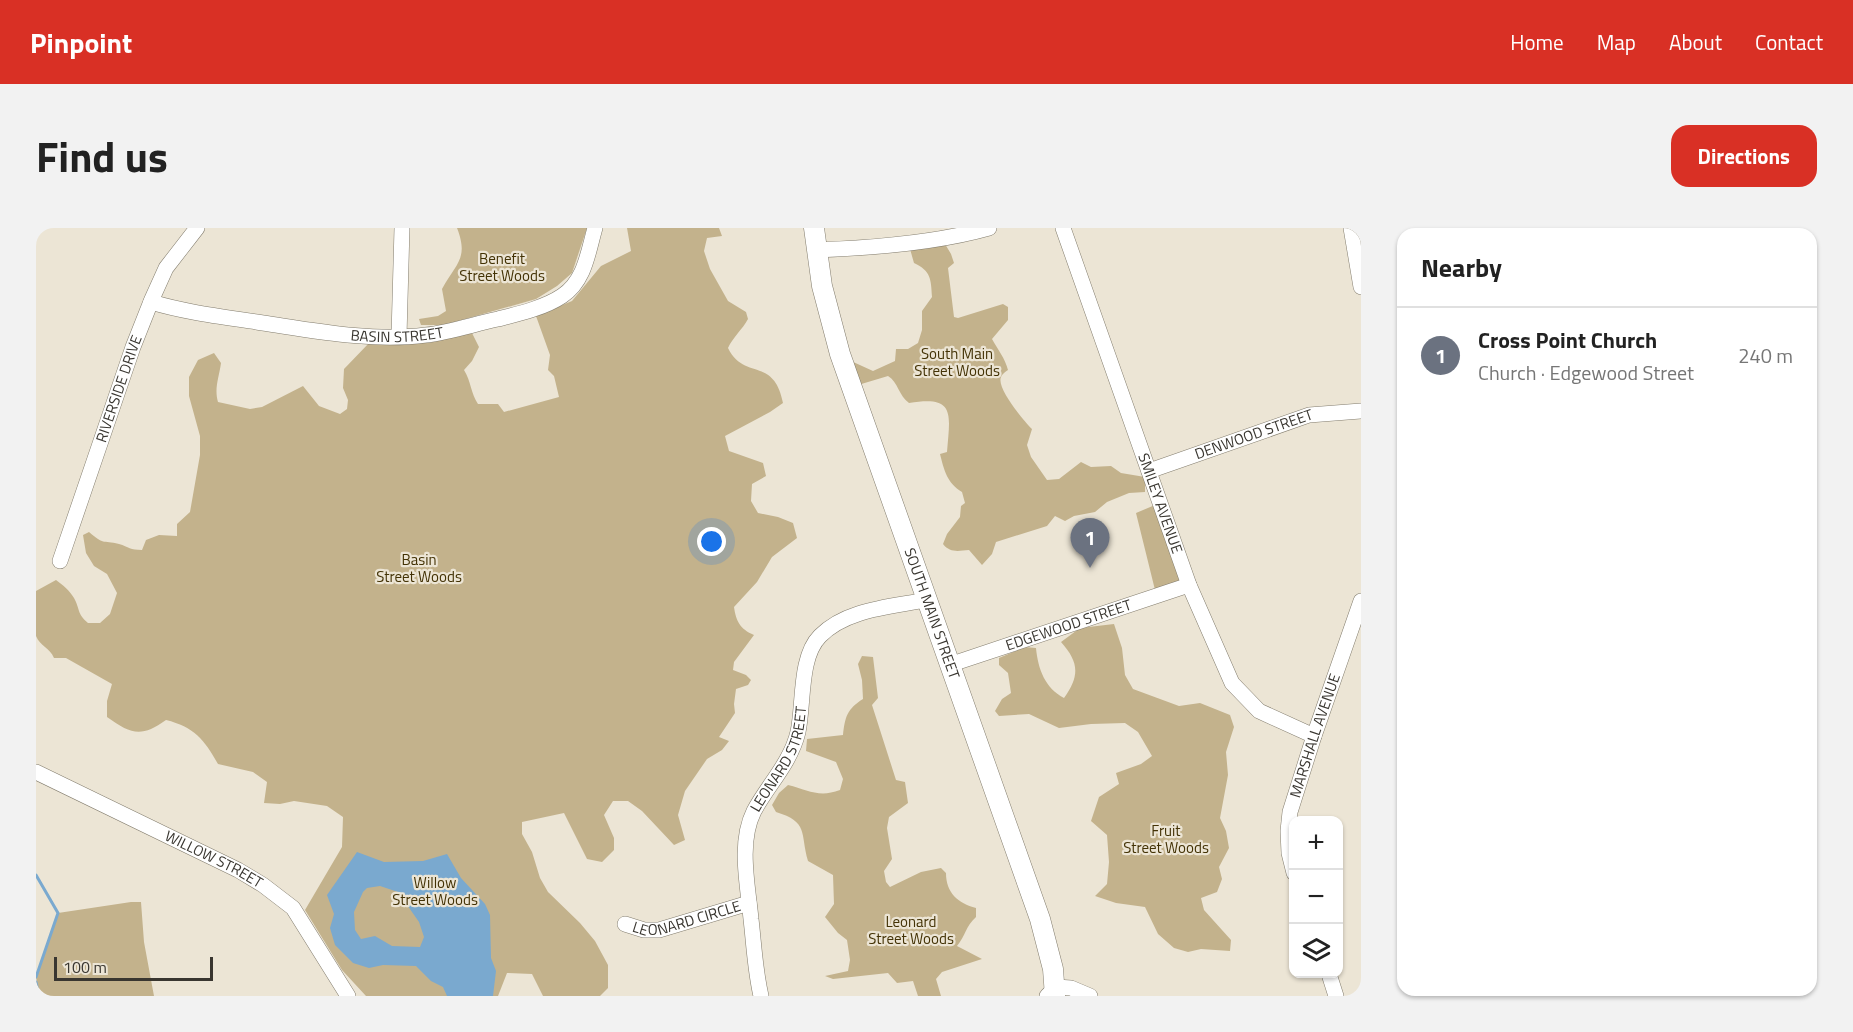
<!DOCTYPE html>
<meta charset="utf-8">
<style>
:root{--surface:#fff;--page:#f2f2f2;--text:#222;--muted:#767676;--line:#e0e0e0;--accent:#d93025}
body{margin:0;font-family:"Titillium Web",sans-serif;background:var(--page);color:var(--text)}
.controls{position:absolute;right:18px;bottom:18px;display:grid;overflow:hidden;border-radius:12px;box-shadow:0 2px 4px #0004}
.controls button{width:54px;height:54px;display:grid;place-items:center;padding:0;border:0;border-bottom:2px solid var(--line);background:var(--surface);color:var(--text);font:30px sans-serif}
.scale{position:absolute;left:18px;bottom:15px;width:159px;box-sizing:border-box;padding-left:6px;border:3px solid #393630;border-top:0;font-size:16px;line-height:21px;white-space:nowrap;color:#393630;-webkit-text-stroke:4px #ece5d5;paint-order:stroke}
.you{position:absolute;left:676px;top:314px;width:21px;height:21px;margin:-15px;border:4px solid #fff;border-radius:50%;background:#1a73e8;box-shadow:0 0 0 9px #1a73e833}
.badge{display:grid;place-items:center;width:39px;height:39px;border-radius:50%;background:var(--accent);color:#fff;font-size:20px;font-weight:700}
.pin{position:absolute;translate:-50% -50px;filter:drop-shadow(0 2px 3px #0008)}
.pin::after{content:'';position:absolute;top:32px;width:21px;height:18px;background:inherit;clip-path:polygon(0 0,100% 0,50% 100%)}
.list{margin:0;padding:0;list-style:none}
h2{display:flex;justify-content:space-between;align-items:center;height:78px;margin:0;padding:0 24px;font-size:26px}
h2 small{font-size:20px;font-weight:400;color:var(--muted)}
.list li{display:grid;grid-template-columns:39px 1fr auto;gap:18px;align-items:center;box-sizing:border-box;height:96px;padding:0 24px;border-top:2px solid var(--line)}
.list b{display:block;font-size:22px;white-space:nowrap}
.list p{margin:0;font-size:20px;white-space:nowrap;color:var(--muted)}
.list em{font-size:20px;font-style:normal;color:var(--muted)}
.icon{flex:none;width:33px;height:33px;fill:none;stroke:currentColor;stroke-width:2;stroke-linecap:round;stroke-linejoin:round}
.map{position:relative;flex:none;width:1325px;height:768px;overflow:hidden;border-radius:18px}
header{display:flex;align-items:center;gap:36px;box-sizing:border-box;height:84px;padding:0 30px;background:var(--accent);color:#fff}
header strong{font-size:28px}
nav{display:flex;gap:33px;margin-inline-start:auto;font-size:21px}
.intro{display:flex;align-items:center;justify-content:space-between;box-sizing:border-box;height:144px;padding:0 36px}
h1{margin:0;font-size:42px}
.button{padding:15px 27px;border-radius:18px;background:var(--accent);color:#fff;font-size:21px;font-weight:700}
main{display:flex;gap:36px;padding:0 36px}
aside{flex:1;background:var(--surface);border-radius:18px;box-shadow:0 2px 4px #0004}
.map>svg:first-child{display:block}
.green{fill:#c3b28c}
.water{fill:#7aa9cf;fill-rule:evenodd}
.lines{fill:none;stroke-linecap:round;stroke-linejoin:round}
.stream{stroke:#7aa9cf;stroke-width:3}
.minor-casing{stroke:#837d6e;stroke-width:16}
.major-casing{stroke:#837d6e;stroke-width:21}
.minor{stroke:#fff;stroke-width:15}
.major{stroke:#fff;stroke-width:20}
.labels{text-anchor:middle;stroke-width:4.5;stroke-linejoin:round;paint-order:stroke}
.park-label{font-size:15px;fill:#433205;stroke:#ece5d5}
.street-label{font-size:15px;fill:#393630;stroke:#ece5d5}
</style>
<header>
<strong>Pinpoint</strong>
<nav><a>Home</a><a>Map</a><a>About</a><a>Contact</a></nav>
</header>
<div class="intro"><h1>Find us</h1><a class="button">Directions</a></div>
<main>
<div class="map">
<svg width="1325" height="768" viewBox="0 0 1325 768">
<rect width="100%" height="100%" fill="#ece5d5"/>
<path class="green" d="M421,0h130l-15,45 -15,13 -21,13 -92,26h-23l-2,-6 19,-3 8,-5 -4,-22c14,-26 27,-30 15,-61z
M591,0h92l3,8 -15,2 -3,13 6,18 18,32 18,11 2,7c-6,11 -15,18 -20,29 16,33 46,8 55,55l-13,9 -45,24 4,15 34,12 3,13 -14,8 -1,17 7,12 20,4 15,6 4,15 -25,19 -15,25 -23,25c2,14 6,22 20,28l-20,27 -1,8 13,5 5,5 -3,5 -12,4 -2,15 1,9 -16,24 10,4 -7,9 -15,9 -22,32 -7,24 7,25 -11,5 -32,-34 -14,-10h-15l-9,14 10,23v12l-12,12 -15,-3 -23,-46 -42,9v12l10,18 8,26 8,14 32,31 15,18 13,24v23l-8,8h-57l-11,-22 -25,-1 -9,23h-132l-24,-26 -37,-60 37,-63 1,-30 -16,-11 -33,-5 -14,3 -16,-1 3,-21 -14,-10 -35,-8c-14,-25 -24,-37 -52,-44 -25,18 -35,14 -59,-3v-16l5,-17 -46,-26h-12c-4,-10 -14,-12 -18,-22v-45l20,-11c7,5 14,11 18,18 6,11 3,16 14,25h12l10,-9 7,-21 -10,-19 -13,-8 -8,-13 -3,-18 6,-3c15,13 13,8 30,12 10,3 11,6 23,6l4,-10 13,-5 18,1v-12l13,-12 10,-57v-19l-11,-40v-19l9,-17 16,-7 7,10c-2,15 -7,25 -3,39l32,7 12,-2 41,-21 16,20 21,8 7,-5 1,-9 -5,-12 1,-19 26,-27 58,1 44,-10 7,14 -7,14 -8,9c7,11 7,24 14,34h20l6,8 55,-15 -5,-21 -6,-6 2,-15 -14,-39 36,-15 29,-35 30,-15z
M909,16l6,10 3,9 -6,5 6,49 4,1 45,-14 5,3v13l-16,19c6,11 13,19 16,31 -3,2 -6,4 -7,7 -5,11 23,44 31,52l-5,16 4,12 16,23 12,-1 22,-17 10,5 20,-1 10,7 24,4v15l-16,1 -22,9 -12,10 -21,4 -9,5 -10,-5 -8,10 -51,16 -4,12 -10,11 -13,-15c-11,1 -19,3 -26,-6l4,-10 13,-17 1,-11 4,-3 -3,-11c-15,-9 -18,-22 -22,-38l7,-2c3,-38 9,-57 -38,-49 -10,-7 -11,-21 -21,-27l-30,9 -7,-24 22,10 22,-10 1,-12h12l10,-6 4,-13v-19l10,-14c-1,-18 -1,-26 -18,-34l-4,-14z
M1119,277l27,78 -26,11 -20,-81z
M1078,396l8,24 3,27 8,14 46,17 21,-3 30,12 4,12 -8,25 2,23 -8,43 6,13 3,17 -10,19 3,12 -5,13 -16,6 3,12 27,30 -1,11 -29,-2 -13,3 -14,-4 -16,-14 -13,-27 -29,-4 -21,-7 12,-12 2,-22 -2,-27 -16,-14 8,-24 20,-13 -3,-11 25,-9 11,-8 -14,-24 -13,-9 -34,1 -32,4 -30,-14 -30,2 -4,-5 7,-12 9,-6 -3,-20 -9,-8v-7l26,-11 11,1c2,21 9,40 28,50 16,-22 15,-36 -3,-56l19,-14z
M826,428l11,1 5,41 -6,7 24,75 9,2 3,21 -19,14 -2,11 5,31 -8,12 2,11 4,5 31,-15 20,-4 5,5c0,20 12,30 30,35v9c-11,10 -10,18 -19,29l25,13 -40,13 -6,7 5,17h-23l-5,-15 -16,2 -9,-10 -55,6 -8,-3 23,-5 2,-11 -3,-20 -9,-7 -13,-16 9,-13 -1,-29 -25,-14c-8,-28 1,-39 -32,-49l-4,-7 7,-12 9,-8c20,5 31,13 52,5l3,-11 -7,-17 -30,-11 1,-12 36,-4c2,-18 4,-26 20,-36l-1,-19 -4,-16z
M95,674h10l3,40 10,54h-115l-3,-19 22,-64z"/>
<path class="water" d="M321,624l27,10 39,-1 24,-7 14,24 24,26 5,11 1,43 5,13 -3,25h-46l-4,-9 -12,-6 -15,-15 -33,-1 -14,3 -16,-5 -18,-18 -5,-17 4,-14 -7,-19zM344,658l18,6 21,30 5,15 -4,10 -28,-1 -17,-10 -14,3 -6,-9 -1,-18 9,-20 4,-4z"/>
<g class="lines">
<path class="stream" d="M0,647l22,38 -22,64
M0,754l3,14"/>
<defs>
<g id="minor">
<path id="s1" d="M1027,0l126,357 43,98 27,28 55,25"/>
<path d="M1315,0l10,59"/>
<path d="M780,22c55,-2 120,-7 173,-22"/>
<path id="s2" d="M115,74c37,11 74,15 112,21 53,8 110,19 163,12 25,-3 48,-11 72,-16 20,-5 46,-11 64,-23 23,-15 26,-44 33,-68"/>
<path d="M363,108l3,-108"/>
<path id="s3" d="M1113,243l160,-56 52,-4"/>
<path id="s4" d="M24,333l73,-214 19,-48 14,-31 31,-40"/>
<path id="s5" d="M913,437l240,-80"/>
<path id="s6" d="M0,544l202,98 25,15 30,23 55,88"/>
<path id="s7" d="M1258,645l-5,-20 -1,-22 2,-19 24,-76 47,-135"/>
<path id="s8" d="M589,696l19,6h15l90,-27"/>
<path d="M1293,746l7,22"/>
<path id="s9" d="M725,768c-6,-26 -7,-51 -10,-77 -3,-33 -13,-76 3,-108 14,-26 37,-49 44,-79 6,-28 1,-75 22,-96 26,-27 71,-29 106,-36"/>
<path d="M1011,768l9,-9 15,1 19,8"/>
</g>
<g id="major">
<path id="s10" d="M778,0l8,58 18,68 200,565 13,50 2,27"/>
</g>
</defs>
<use href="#minor" class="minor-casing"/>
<use href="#major" class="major-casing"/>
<use href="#minor" class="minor"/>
<use href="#major" class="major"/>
</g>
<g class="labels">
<g class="park-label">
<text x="466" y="36">Benefit<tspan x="466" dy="17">Street Woods</tspan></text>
<text x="921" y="131">South Main<tspan x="921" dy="17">Street Woods</tspan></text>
<text x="383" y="337">Basin<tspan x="383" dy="17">Street Woods</tspan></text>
<text x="1130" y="608">Fruit<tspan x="1130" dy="17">Street Woods</tspan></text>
<text x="399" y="660">Willow<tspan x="399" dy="17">Street Woods</tspan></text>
<text x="875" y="699">Leonard<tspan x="875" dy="17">Street Woods</tspan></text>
</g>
<g class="street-label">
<text dy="5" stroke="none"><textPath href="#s2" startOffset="249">BASIN STREET</textPath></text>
<text dy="5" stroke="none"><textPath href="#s4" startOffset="182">RIVERSIDE DRIVE</textPath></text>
<text dy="5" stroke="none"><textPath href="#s3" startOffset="111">DENWOOD STREET</textPath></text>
<text dy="5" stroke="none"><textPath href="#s1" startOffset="292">SMILEY AVENUE</textPath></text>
<text dy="5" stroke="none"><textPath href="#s10" startOffset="404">SOUTH MAIN STREET</textPath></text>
<text dy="5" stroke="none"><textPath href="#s5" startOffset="126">EDGEWOOD STREET</textPath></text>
<text dy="5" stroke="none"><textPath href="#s7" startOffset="142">MARSHALL AVENUE</textPath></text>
<text dy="5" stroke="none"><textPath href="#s9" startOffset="246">LEONARD STREET</textPath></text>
<text dy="5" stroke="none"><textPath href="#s6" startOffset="198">WILLOW STREET</textPath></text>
<text dy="5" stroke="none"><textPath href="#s8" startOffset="64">LEONARD CIRCLE</textPath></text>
</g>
</g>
</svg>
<div class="controls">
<button>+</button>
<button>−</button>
<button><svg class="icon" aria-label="layers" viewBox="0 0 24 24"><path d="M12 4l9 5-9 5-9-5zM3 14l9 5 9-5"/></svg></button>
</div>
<div class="scale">100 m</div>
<div class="you"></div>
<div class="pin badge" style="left:1054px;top:340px;background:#6b7280">1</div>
</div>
<aside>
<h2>Nearby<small></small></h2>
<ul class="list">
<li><span class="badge" style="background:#6b7280">1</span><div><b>Cross Point Church</b><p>Church · Edgewood Street</p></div><em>240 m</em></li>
</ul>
</aside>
</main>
